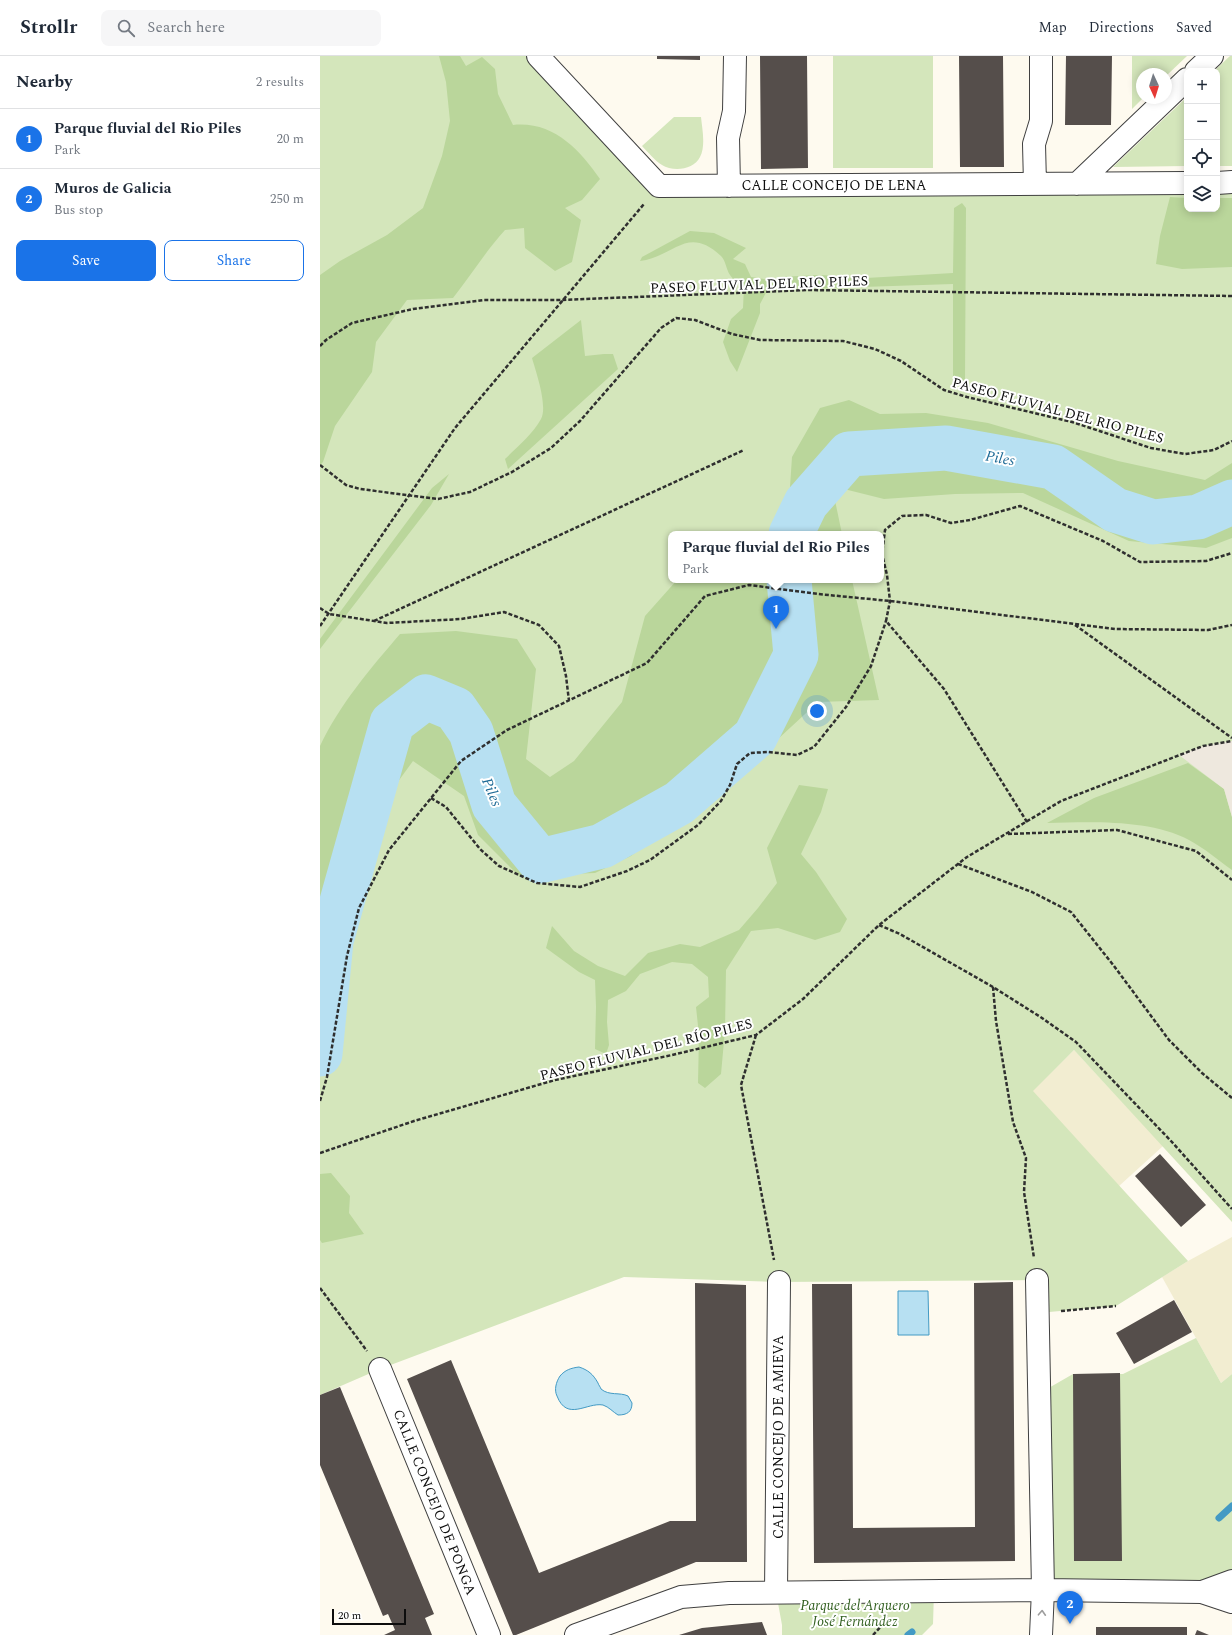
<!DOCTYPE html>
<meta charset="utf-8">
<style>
:root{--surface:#fff;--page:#f6f6f7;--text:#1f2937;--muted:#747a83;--line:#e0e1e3;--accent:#1a73e8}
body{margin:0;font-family:Spectral,serif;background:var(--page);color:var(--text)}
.controls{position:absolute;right:12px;top:12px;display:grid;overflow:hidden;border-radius:8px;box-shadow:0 2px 10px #0003}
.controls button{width:36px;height:36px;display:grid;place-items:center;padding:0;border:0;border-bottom:1px solid var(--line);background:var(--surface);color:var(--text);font:20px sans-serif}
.compass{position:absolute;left:816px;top:12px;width:36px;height:36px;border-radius:50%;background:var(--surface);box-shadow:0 2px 10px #0003;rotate:176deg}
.scale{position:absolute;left:12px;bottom:10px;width:74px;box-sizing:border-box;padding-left:4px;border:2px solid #0d0d0d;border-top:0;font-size:11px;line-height:14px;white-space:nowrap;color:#0d0d0d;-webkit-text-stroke:3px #fff;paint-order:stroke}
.you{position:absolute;left:497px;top:655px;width:14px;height:14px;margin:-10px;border:3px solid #fff;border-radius:50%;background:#1a73e8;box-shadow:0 0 0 6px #1a73e833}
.badge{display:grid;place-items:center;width:26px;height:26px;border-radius:50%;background:var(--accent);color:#fff;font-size:13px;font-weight:700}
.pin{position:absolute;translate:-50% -33px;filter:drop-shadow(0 1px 2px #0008)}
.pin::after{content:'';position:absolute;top:21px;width:14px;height:12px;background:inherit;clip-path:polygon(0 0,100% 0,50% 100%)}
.popup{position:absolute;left:348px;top:475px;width:216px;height:52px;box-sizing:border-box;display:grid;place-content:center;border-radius:8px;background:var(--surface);filter:drop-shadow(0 1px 3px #0005);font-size:13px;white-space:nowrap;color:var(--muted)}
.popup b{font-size:15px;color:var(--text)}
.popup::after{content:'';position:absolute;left:50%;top:100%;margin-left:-8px;border:8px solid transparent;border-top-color:var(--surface)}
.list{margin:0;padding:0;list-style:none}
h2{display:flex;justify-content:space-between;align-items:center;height:52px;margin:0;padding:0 16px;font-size:17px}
h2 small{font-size:13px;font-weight:400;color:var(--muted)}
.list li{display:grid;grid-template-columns:26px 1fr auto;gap:12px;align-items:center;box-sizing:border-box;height:60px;padding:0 16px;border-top:1px solid var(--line)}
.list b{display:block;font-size:15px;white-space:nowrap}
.list p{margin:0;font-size:13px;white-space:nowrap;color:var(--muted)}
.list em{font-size:13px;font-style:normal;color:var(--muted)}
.actions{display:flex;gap:8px;padding:12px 16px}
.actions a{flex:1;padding:9px 0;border:1px solid var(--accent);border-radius:8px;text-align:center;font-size:14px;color:var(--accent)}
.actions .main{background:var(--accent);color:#fff}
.icon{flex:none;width:22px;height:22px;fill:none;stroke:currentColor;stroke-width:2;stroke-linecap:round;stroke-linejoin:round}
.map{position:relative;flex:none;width:912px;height:1579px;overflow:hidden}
header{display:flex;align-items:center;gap:24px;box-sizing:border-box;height:56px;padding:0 20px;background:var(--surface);border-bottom:1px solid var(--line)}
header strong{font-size:19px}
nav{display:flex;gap:22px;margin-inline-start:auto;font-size:14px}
.search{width:280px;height:36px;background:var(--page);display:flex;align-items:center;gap:10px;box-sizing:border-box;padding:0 14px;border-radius:8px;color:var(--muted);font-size:15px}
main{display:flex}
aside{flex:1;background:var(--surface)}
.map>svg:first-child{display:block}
.farmland{fill:#f2edd1}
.green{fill:#d4e6bb;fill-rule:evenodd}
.forest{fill:#bad69b}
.plaza{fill:#eee8de}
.water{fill:#b7e0f2;stroke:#439ac4}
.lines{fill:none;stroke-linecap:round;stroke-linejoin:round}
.stream{stroke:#439ac4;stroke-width:7}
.river{stroke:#b7e0f2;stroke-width:45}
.building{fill:#554e4b}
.street-casing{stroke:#404040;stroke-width:24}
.path{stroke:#2f2f2f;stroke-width:2.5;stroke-dasharray:4 2;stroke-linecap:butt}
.street{stroke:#fff;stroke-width:22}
.oneway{stroke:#9e9e9e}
.labels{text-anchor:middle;stroke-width:4;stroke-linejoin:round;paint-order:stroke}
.street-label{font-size:14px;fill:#0d0d0d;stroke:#fff}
.park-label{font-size:14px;font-style:italic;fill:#346122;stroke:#fff}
.water-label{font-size:15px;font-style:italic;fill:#1f6b96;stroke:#fff}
</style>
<header>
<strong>Strollr</strong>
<div class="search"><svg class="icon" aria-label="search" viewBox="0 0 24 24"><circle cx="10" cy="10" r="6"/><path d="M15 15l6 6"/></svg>Search here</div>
<nav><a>Map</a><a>Directions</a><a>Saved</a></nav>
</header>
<main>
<aside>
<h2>Nearby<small>2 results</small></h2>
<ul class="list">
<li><span class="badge">1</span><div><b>Parque fluvial del Rio Piles</b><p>Park</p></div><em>20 m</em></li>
<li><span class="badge">2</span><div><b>Muros de Galicia</b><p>Bus stop</p></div><em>250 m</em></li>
</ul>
<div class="actions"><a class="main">Save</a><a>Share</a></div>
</aside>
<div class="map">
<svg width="912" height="1579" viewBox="0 0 912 1579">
<rect width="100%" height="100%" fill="#fefaef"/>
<path class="farmland" d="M754,994l89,96 -44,40 -87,-95z
M912,1181v137l-11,9 -59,-106 26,-16z"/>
<path class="green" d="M0,0h206l128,136 533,-7v24h30v-24h15v1037l-158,-172 -41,41 155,170 -72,45 -78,7 -1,-33 -258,2 -155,-5 -244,92 -60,26zM351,478h210v46h-210z
M513,0h100v112h-100z
M812,0h55l-21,20v-2h-24v24h1l-11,11z
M910,0h2v110h-15v-95h-3z
M867,41v69l-74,1z
M354,61h27c1,11 5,29 -1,40 -6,13 -27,15 -38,8 -7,-4 -14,-13 -20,-19z
M876,1282l25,45 11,-9v207l-189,9 -3,-197 33,-19h50z
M456,1536h158l-1,32 -11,11h-140v-10z"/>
<path class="forest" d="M119,0h21l6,10 16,-9 13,12 3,25 15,31c40,-4 66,24 87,54l-18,21 -17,8 16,12 -9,42 -17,9 -30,-23 -1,-20 -19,2c-19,21 -34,45 -52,68l-46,2 -31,42 -4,30 -37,54 -12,36 -3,3v-190l20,-14 47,-26 36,-27 19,-52 8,-35 -4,-39z
M850,141l17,1v11h30v-11h15v69l-50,2 -26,-5 4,-28z
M642,147l4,5 -1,172 -12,7v-103l-151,5 -33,-2 -9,17v9l-23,59 -7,-11 -7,-19 8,-23 12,-11 1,-21c-4,-4 -11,-7 -14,-12 -4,-6 -4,-14 -9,-19 -34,-32 -47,1 -81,5l2,-4 48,-26 24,2 32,15 -13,11 12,5 6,13 20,3 9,-3 38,-2 29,1 19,2 87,-5 1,-65z
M261,264l4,36 19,-2h9l5,15 -110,100 -3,-10c12,-12 28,-25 36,-40 7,-13 -5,-47 -9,-61z
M529,344l31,14 46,-1 62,10 130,38 87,19 27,-17v75l-26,10 -77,-7 -106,-48 -68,1 -71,5 -52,-13 10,48h-64l11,-32 3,-45 28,-49z
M129,418l-18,31 -111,144v-10l112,-151z
M357,524h175l27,120 -61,2 -40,37 -147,117 -36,17 -76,3 -41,-41 -14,-39 -51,-35 -16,22 -40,110 -37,167v-314c20,-42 50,-77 80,-112l56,-3 61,8 19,30 -10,90 24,18 24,-16 48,-59 23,-86z
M868,707l36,26 8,28v53c-14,-10 -28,-22 -43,-30 -39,-21 -98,-18 -142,-17l47,-25z
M479,729l29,4 -7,23 -20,42 15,18 31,47 -7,13 -25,8 -37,-12 -27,3 -25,39 -1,60 -4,44 -16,14 -7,-5 1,-48 -3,-28 13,-10 -1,-20 -16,-13 -20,-2 -32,12 -14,17 -18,9 -1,22 2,23 -3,9 -11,-5 1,-42 -1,-27 -16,-8 -33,-24 6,-22 22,25 24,15 27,10 23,-23 32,-9 20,3 39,-17 19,-22 19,-25 -10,-35z
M11,1117l19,23 -1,17 15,21 -42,9 -2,-3v-66z"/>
<path class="plaza" d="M912,685v76l-8,-28 -45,-34 24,-9z"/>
<path class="water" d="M578,1235h30l1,44h-31z
M259,1311c9,3 14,7 19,16 0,1 3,5 3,6 8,7 19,3 27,7l4,7c0,9 -5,12 -14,12 -5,-3 -9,-8 -15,-10 -16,-3 -36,17 -46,-9 -3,-6 -1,-14 3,-20 5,-6 11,-8 19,-9z"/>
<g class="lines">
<path class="stream" d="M899,1462l13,-12
M588,1579l4,-3"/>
<path class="river" d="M471,478l15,-31 43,-49 97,-6 107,19 62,43 38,12 45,-5 34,-15
M0,998l11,-113 61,-218 34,-26 29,12 16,23 23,73 46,56 62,-15 77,-43 76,-66 41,-82 -7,-75"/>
</g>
<path class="building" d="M337,0h43v4l-43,-1z
M440,0h47l1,112 -47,1z
M639,0h44l1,111h-44z
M746,0h46l-1,69h-46z
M840,1098l46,51 -25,22 -46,-51z
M693,1226l2,279 -201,2 -2,-279h40l1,244 122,-1 -1,-244z
M375,1227l51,2 1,277h-51l-180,73h-3l-106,-256 44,-19 88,213 131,-52h26z
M854,1244l18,32 -58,32 -18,-31z
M800,1317l2,188h-48l-1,-187z
M20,1331l94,227 -9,4 7,17h-48l11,-5 -7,-16 -5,2 -63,-151v-70z
M442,1566l5,13h-88l23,-7z
M776,1571h91v8h-91z
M877,1574l12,5h-14z"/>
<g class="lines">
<defs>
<path id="street" d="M218,0l121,130 528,-3
M876,15l16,-15
M897,127l15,-1
M715,128l-1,-40 7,-23v-65
M757,128l110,-105
M409,130l-1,-48 6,-27 1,-55
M717,1224l6,310 -2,45
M60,1313l109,266
M456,1536l3,-310
M882,1536l30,10
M256,1579l105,-38 48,-4 314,-3 159,2 30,-11"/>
</defs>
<use href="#street" class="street-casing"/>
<path class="path" d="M0,290l6,-6 26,-17 61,-14 71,-9h78l245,-10 425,6
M0,409l26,20 14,4 78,10 32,-7 42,-20 39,-24 29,-27 81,-93 15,-10 19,2 37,14 28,6 83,1 32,8 26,12 43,29 23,7 105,25 79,26 34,6 29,-4 18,-9
M0,552l9,6 58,9 74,-4 43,-7 35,13 20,21 7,30 3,25
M54,565l370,-171
M755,569l157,113
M0,570l135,-198 189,-224
M111,742l15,9 34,42 19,17 38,17 43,4 47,-16 23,-11 48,-35 23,-24 9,-16 7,-21 13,-11 18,-1 29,3 17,-8 32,-40 25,-41 15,-45
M707,766l-83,-133 -58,-68 4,-20 -3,-26 -5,-21 3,-24 17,-14 24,-1 25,8 19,-3 50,-14 83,35 37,21 66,-1 26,-8
M688,778l109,-4 79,21 36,29
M638,808l74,28 39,20 43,54 55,74 33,33 30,25
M559,869l21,9 93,53 49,31 34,24 95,99 61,68
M673,931l3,34 17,101 13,36 -2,34 10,66
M436,979l-15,50 33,175
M0,1045l7,-24 20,-121 12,-48 30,-58 72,-89 46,-31 140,-67 58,-67 44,-11 69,9 72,7 225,28 93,1 24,-5
M0,1097l94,-32 141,-41 117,-25 84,-20 47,-36 76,-74 88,-68 94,-56 142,-55 29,-5
M0,1232l47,63
M741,1255l55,-5
M553,1579l13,-14v-6"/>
<use href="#street" class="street"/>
</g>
<defs><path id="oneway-chevron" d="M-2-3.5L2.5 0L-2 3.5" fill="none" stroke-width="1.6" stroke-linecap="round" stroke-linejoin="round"/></defs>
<use class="oneway" href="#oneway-chevron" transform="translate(722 1557) rotate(-87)"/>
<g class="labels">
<g class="street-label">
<text x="514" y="134">CALLE CONCEJO DE LENA</text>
<text transform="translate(439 228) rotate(-2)" y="5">PASEO FLUVIAL DEL RIO PILES</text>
<text transform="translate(738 354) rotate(15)" y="5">PASEO FLUVIAL DEL RIO PILES</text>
<text transform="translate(326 993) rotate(-14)" y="5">PASEO FLUVIAL DEL RÍO PILES</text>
<text transform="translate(458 1381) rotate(-90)" y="5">CALLE CONCEJO DE AMIEVA</text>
<text transform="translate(115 1446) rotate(68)" y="5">CALLE CONCEJO DE PONGA</text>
</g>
<g class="park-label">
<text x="535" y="1554">Parque del Arquero<tspan x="535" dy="16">José Fernández</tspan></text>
</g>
<g class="water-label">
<text transform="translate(680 402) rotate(10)" y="5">Piles</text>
<text transform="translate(172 736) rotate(68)" y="5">Piles</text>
</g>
</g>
</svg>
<div class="controls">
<button>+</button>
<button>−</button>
<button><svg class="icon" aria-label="locate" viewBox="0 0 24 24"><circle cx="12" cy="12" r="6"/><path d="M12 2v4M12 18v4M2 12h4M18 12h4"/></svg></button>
<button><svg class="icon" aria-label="layers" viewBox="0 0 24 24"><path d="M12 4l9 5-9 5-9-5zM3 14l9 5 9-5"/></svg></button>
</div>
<svg class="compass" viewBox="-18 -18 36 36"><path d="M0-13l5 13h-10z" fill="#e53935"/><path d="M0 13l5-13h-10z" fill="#747a83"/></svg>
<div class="scale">20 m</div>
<div class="you"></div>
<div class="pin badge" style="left:456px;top:573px">1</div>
<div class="popup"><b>Parque fluvial del Rio Piles</b>Park</div>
<div class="pin badge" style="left:750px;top:1568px">2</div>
</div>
</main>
